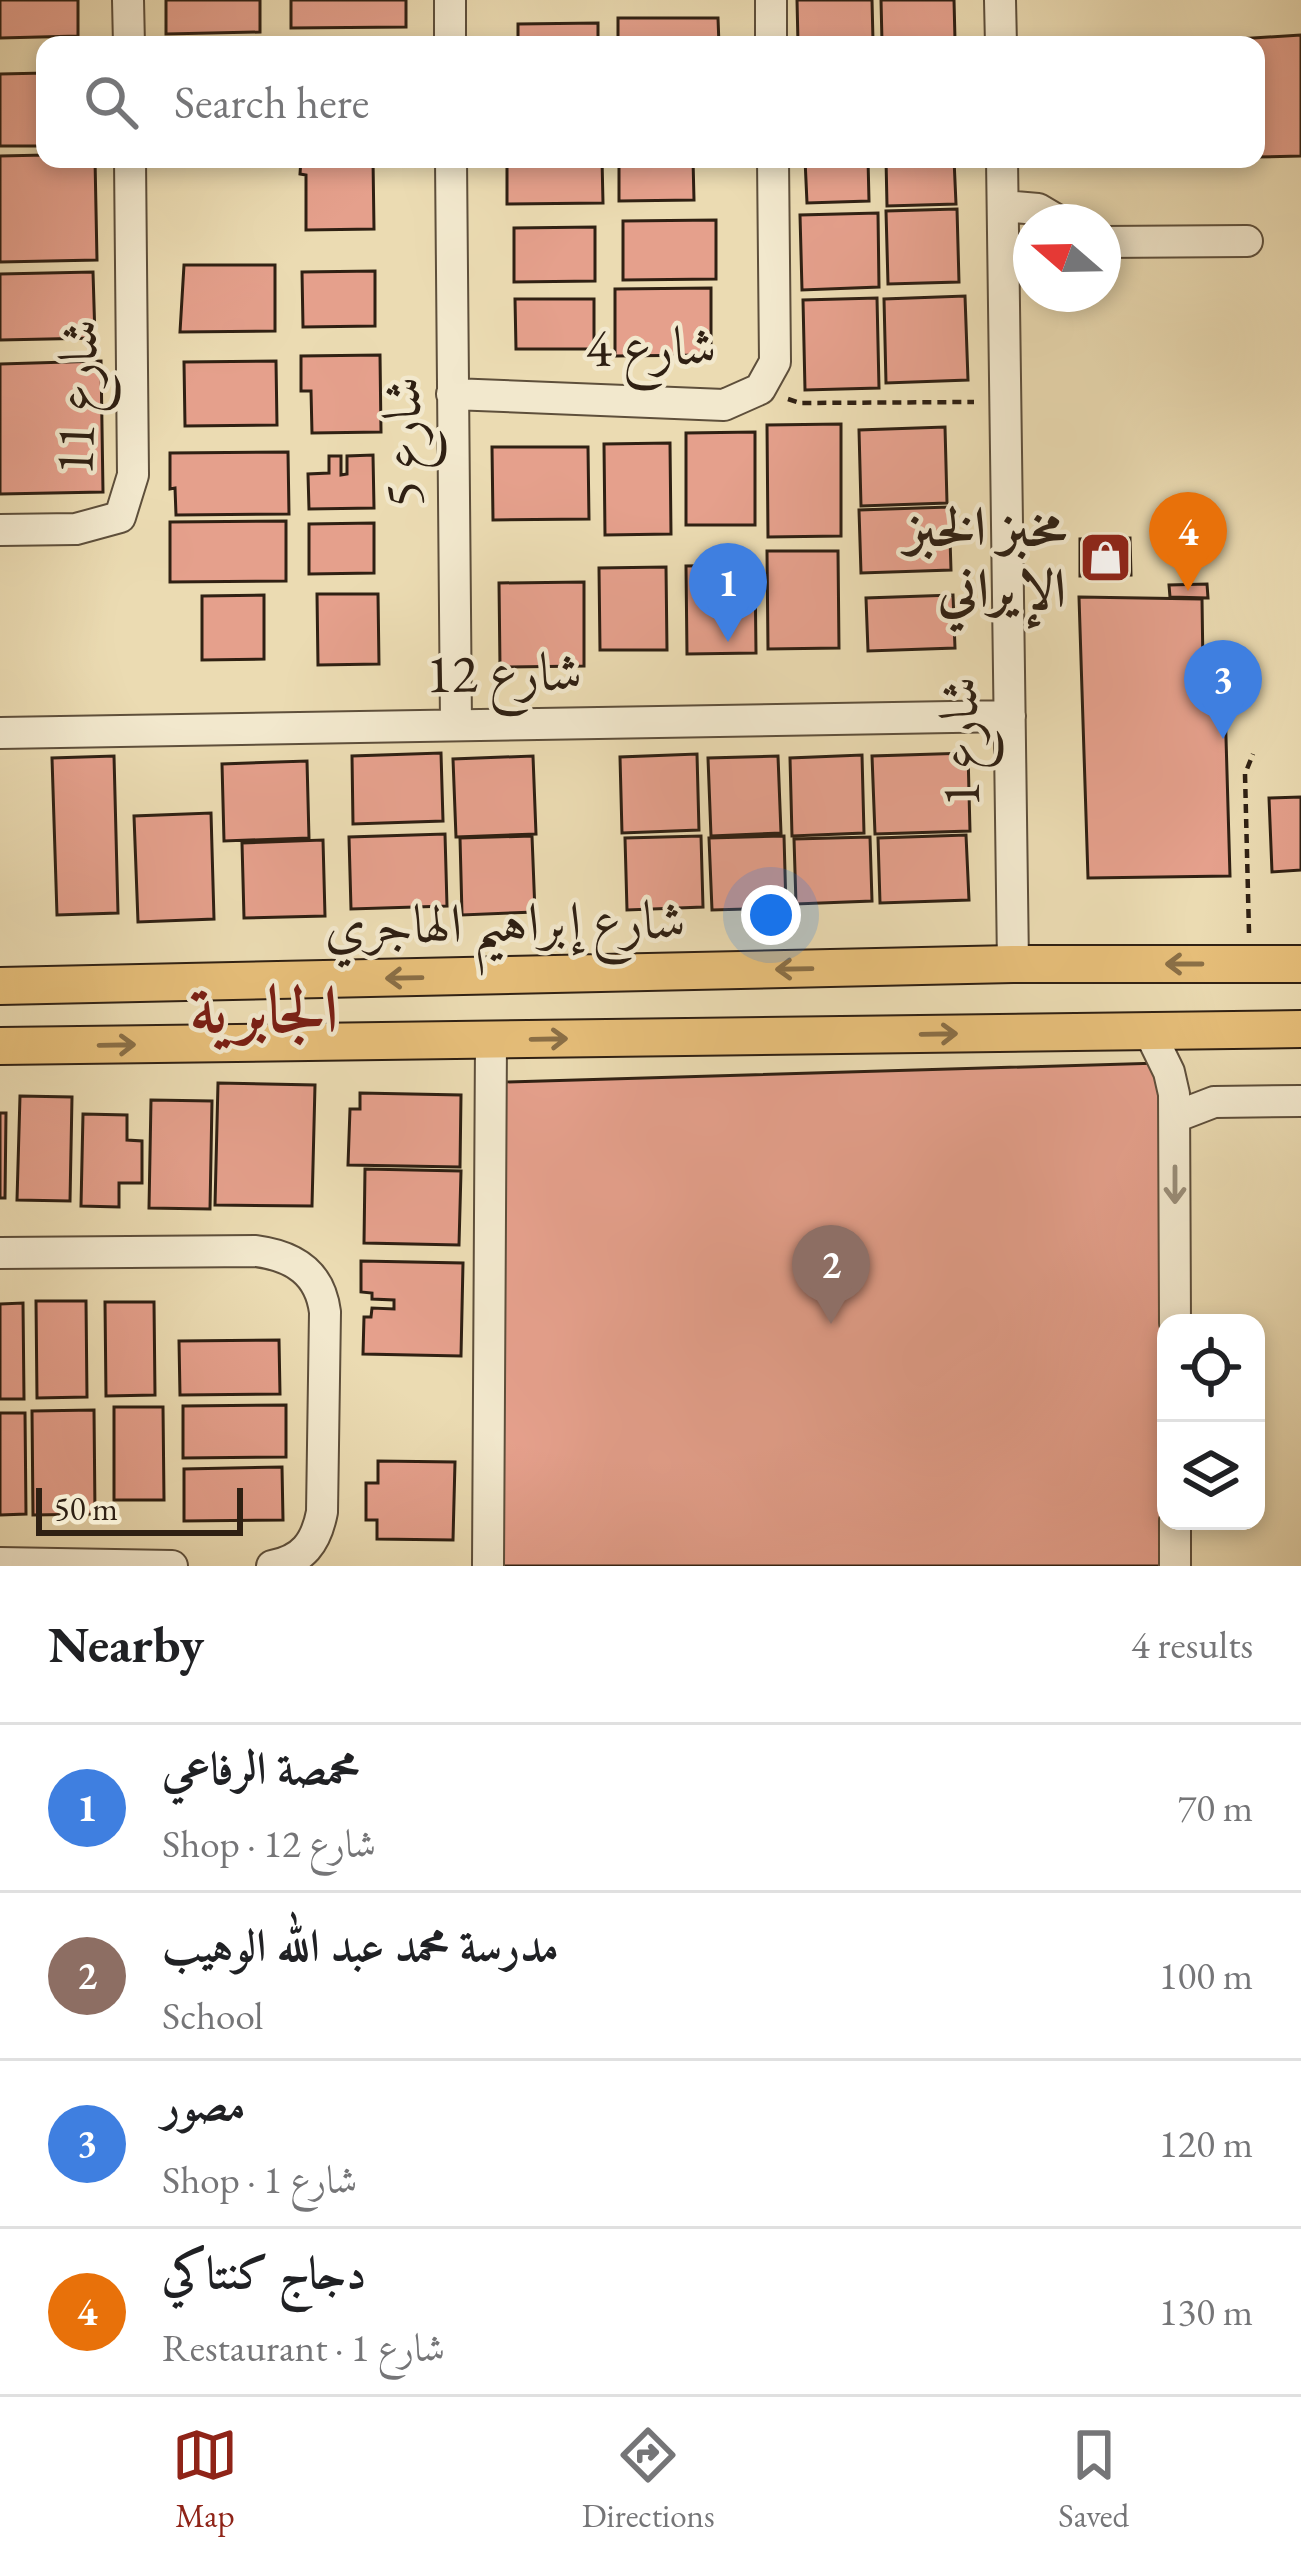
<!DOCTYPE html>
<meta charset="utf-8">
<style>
:root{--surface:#fff;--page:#f2f2f2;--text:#202124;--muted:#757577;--line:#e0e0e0;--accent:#8f2418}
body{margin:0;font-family:"EB Garamond",Amiri,serif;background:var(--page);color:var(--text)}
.controls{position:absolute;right:36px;bottom:36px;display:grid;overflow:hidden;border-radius:24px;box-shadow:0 6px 18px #0003}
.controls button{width:108px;height:108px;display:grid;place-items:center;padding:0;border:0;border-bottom:3px solid var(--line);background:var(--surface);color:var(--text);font:60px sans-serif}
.compass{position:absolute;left:1013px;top:204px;width:108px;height:108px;border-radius:50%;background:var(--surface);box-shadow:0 6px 18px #0003;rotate:290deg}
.scale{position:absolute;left:36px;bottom:30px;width:207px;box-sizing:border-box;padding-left:12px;border:6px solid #2f2013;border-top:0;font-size:33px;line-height:42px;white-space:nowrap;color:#2f2013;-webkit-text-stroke:9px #f2e8cd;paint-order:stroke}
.you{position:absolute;left:771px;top:915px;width:42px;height:42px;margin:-30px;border:9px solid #fff;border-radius:50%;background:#1a73e8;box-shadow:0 0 0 18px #1a73e833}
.badge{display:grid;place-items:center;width:78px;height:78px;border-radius:50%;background:var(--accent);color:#fff;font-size:39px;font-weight:700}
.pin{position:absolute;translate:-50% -99px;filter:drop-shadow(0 3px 6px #0008)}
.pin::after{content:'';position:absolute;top:63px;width:42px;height:36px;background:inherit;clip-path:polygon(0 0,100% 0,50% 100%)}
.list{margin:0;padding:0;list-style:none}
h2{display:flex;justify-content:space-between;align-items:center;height:156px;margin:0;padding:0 48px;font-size:51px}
h2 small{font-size:39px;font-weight:400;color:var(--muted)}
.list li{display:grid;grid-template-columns:78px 1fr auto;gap:36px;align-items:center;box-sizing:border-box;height:168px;padding:0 48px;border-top:3px solid var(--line)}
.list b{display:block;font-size:45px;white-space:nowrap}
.list p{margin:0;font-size:39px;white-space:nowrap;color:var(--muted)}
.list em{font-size:39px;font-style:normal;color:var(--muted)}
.icon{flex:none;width:66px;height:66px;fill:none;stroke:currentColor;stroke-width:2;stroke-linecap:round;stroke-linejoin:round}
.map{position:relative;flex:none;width:1301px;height:1566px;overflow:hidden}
.search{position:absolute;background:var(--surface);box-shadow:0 6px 18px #0003;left:36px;right:36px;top:36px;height:132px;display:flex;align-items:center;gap:30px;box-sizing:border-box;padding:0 42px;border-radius:24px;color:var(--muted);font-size:45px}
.sheet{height:828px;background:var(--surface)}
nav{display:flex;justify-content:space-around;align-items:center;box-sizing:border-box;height:168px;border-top:3px solid var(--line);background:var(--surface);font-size:33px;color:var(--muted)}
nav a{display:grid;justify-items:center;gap:6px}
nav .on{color:var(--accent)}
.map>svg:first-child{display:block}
.building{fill:#e5a08c;stroke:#2f2013;stroke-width:3}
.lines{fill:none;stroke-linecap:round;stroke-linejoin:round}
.minor-casing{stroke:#5e4f3b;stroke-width:34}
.major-casing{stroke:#2f2013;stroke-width:40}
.path{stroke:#2f2013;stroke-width:4.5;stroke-dasharray:9 6;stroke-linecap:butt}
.minor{stroke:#f2e8cd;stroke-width:30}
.major{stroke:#e6be79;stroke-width:36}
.oneway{stroke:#8a6f46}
.oneway2{stroke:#9a8e79}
.labels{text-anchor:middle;stroke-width:9;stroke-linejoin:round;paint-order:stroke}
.street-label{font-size:54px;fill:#2f2013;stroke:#f2e8cd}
.poi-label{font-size:54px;font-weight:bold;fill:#2f2013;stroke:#f2e8cd;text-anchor:end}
.district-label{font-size:66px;font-weight:bold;fill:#7a1f14;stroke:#f2e8cd}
</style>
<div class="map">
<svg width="1301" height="1566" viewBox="0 0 1301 1566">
<rect width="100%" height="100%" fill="#ebdbb2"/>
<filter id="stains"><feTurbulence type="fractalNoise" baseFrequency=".00167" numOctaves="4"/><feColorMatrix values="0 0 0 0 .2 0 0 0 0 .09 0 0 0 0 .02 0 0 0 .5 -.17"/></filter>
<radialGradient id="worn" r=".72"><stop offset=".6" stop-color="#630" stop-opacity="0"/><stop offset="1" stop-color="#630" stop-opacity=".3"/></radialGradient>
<path class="building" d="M0,0h78v36l-78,2z
M166,0h94v32l-94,2z
M291,0h115v27l-115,1z
M797,0h75l1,41 -75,2z
M881,0h73l1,40 -73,2z
M618,18h100l1,27h-101z
M598,23v22h-80v-21z
M1301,35v121l-45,1v-112h-110z
M387,40v5h-96v-4z
M45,73v73h-45v-72z
M45,155v4h50l2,101 -97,2v-106z
M301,159h72l1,70 -68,1v-55l-6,-1z
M507,159h95l1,44 -96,1z
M619,159h74l1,41 -75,1z
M805,159h63l1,42 -62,2z
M886,159h68l2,45 -69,2z
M957,209l2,73 -71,2 -2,-73z
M878,213l1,74 -77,3 -2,-75z
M716,220v59l-93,1v-59z
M595,227v54l-81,1v-54z
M184,265h91v66l-95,1z
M375,271v55l-72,1 -1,-55z
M93,272l2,66 -95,2v-66z
M711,288v67l-96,1v-67z
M965,296l3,84 -82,3 -2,-84z
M877,298l2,90 -74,2 -2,-90z
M515,299h79v50h-78z
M380,355l1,77 -69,1 -1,-42h-10v-35z
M101,361l2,131 -103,2v-130z
M276,361l1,64 -92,1 -1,-64z
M841,424v112l-73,1 -1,-112z
M945,427l2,76 -86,3 -2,-76z
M755,432v93h-69v-92z
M670,443l1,91 -66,1 -1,-91z
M492,447h96l1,72 -96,1z
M288,452l1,62 -113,1 -1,-27 -5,1v-36z
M373,455l1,53 -65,1 -1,-35 21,-1v-17h12v19l6,-1v-18z
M949,507l2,63 -90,3 -2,-63z
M286,521v60l-116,1v-60z
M374,523v50l-65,1v-50z
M1130,538l1,37 -51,1v-37z
M767,551h71l1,97 -71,1z
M755,565l1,88 -69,1 -1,-88z
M666,567l1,83h-67l-1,-82z
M584,582v84l-84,1 -1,-84z
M1207,584l1,14 -38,-1 -1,-12z
M317,594h61l1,70 -61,1z
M264,595v64l-62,1v-64z
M953,595l2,53 -87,3 -2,-53z
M1079,597l123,2 1,69 21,1 6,207 -142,2z
M441,753l2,68 -90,3 -1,-68z
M968,753l2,78 -95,3 -3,-78z
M697,754l2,76 -77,3 -2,-76z
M862,755l2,78 -72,3 -2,-78z
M114,756l4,157 -61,2 -5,-157z
M533,756l3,78 -80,3 -3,-78z
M778,756l3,77 -70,3 -3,-78z
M307,761l2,77 -85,3 -2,-77z
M1301,797v73l-29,2 -3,-74z
M211,813l3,106 -76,3 -4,-106z
M445,834l2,72 -96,3 -2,-72z
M966,835l3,65 -89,3 -2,-65z
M532,836l3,76 -73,3 -2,-77z
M701,836l2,71 -76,3 -2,-72z
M784,836l2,72 -74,2 -3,-72z
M870,837l2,64 -76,3 -2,-65z
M323,840l2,76 -81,2 -2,-75z
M1160,1063l3,503h-665l6,-484z
M218,1083l97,2 -3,121 -97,-1z
M360,1093l101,2 -1,72 -112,-2 2,-56h10z
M20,1096l52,1 -2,104 -53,-1z
M151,1100l61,1 -2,108 -61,-1z
M0,1113h6l-1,85h-5z
M83,1114l44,1v25l15,1v42h-23v24l-38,-1z
M365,1169l96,2 -2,74 -95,-2z
M361,1261l102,2 -2,93 -98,-2 1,-37h7l1,-9 22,1v-9l-22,-1v-6l-11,-1z
M36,1301h50l1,96 -50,1z
M105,1302h49l1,93 -49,1z
M23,1303l1,96h-24v-95z
M279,1340l1,54 -100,1 -1,-54z
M286,1405v52l-103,1v-52z
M114,1407h49l1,93h-50z
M94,1410l1,104 -62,1 -1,-104z
M0,1413h25l1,101 -26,1z
M378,1461l77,1 -2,78 -76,-1v-19h-11v-37h12z
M282,1467l1,53 -99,1v-52z"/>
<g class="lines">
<defs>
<path id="minor" d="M128,0l1,45
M450,0v45
M771,0v45
M1000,0l1,45
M451,159l5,564
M1002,159l11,805
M1003,206l35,3 22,13
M1103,242l144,-1
M452,394l272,11 36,-16 15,-27 -2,-203
M0,530l76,-1 44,-12 13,-42 -3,-316
M0,733l1010,-17
M1149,1031l20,41 5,22 1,229
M1175,1117l39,-15 87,-1
M0,1253l256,-2c38,5 64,22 69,61l-3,200c-6,31 -19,48 -50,54
M1175,1521v45
M0,1563l172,3
M488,1566l3,-526"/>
<path id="major" d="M0,986l1013,-22h288
M0,1046l1301,-17"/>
</defs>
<use href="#minor" class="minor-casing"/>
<use href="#major" class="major-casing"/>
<path class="path" d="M788,399l12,4 174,-1
M1249,933l-4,-159 8,-20"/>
<use href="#minor" class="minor"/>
<use href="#major" class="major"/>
</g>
<defs><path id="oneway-shaft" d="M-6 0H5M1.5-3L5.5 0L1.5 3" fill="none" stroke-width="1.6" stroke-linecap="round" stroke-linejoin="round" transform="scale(3)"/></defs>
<g class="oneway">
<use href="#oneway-shaft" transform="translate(1184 964) rotate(-180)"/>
<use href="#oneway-shaft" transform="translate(794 969) rotate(179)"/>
<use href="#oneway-shaft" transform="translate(404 978) rotate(179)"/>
<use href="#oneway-shaft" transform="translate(939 1034) rotate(-1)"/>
<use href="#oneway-shaft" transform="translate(549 1039) rotate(-1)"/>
<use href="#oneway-shaft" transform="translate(117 1045) rotate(-1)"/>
</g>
<use class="oneway2" href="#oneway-shaft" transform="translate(1175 1185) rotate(90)"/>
<defs>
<symbol id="shop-square" viewBox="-11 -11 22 22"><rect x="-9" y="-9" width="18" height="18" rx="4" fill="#8f2418" stroke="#f2e8cd"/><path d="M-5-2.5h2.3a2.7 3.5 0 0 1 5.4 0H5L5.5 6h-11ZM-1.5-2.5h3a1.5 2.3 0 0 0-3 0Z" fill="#fff"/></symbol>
</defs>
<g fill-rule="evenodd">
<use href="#shop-square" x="1076" y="528" width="59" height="59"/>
</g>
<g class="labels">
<g class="street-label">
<text transform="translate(651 346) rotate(-1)" y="19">شارع 4</text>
<text transform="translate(76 397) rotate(-88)" y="19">شارع 11</text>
<text transform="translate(402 442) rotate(-91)" y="19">شارع 5</text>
<text transform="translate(504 672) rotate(-1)" y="19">شارع 12</text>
<text transform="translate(959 742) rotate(-91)" y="19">شارع 1</text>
<text transform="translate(505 922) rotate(-1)" y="19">شارع إبراهيم الهاجري</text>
</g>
<g class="poi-label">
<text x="1066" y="545">مخبز الخبز<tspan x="1066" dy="62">الإيراني</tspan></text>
</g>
<g class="district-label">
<text x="264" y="1032">الجابرية</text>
</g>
</g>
<rect width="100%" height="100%" filter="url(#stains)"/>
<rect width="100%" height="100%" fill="url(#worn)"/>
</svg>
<div class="controls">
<button><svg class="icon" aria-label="locate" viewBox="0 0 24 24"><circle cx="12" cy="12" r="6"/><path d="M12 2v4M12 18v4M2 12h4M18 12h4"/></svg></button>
<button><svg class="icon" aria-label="layers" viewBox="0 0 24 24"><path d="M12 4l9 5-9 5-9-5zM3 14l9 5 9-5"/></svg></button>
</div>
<svg class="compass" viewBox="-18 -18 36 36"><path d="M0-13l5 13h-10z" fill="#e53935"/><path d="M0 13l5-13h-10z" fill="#757577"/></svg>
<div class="scale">50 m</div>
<div class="you"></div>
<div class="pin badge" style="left:728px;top:642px;background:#3f7fe0">1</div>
<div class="pin badge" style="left:831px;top:1324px;background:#8d6e63">2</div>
<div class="pin badge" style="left:1223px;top:739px;background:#3f7fe0">3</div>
<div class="pin badge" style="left:1188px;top:591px;background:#e8710a">4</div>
<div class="search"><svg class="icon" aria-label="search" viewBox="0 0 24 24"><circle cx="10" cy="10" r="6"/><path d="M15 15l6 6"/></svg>Search here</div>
</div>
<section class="sheet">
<h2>Nearby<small>4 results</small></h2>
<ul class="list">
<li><span class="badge" style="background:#3f7fe0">1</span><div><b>محمصة الرفاعي</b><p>Shop · شارع 12</p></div><em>70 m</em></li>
<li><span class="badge" style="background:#8d6e63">2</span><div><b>مدرسة محمد عبد الله الوهيب</b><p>School</p></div><em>100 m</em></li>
<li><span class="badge" style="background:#3f7fe0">3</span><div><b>مصور</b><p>Shop · شارع 1</p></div><em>120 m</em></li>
<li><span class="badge" style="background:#e8710a">4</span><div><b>دجاج كنتاكي</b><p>Restaurant · شارع 1</p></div><em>130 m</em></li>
</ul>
</section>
<nav>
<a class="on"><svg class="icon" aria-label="map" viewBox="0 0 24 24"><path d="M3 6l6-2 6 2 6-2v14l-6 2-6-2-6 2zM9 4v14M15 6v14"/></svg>Map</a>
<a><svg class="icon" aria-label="directions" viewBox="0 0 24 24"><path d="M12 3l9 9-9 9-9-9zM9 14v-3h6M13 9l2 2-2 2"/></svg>Directions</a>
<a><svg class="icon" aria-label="saved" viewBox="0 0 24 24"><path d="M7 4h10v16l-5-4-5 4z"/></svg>Saved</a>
</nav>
